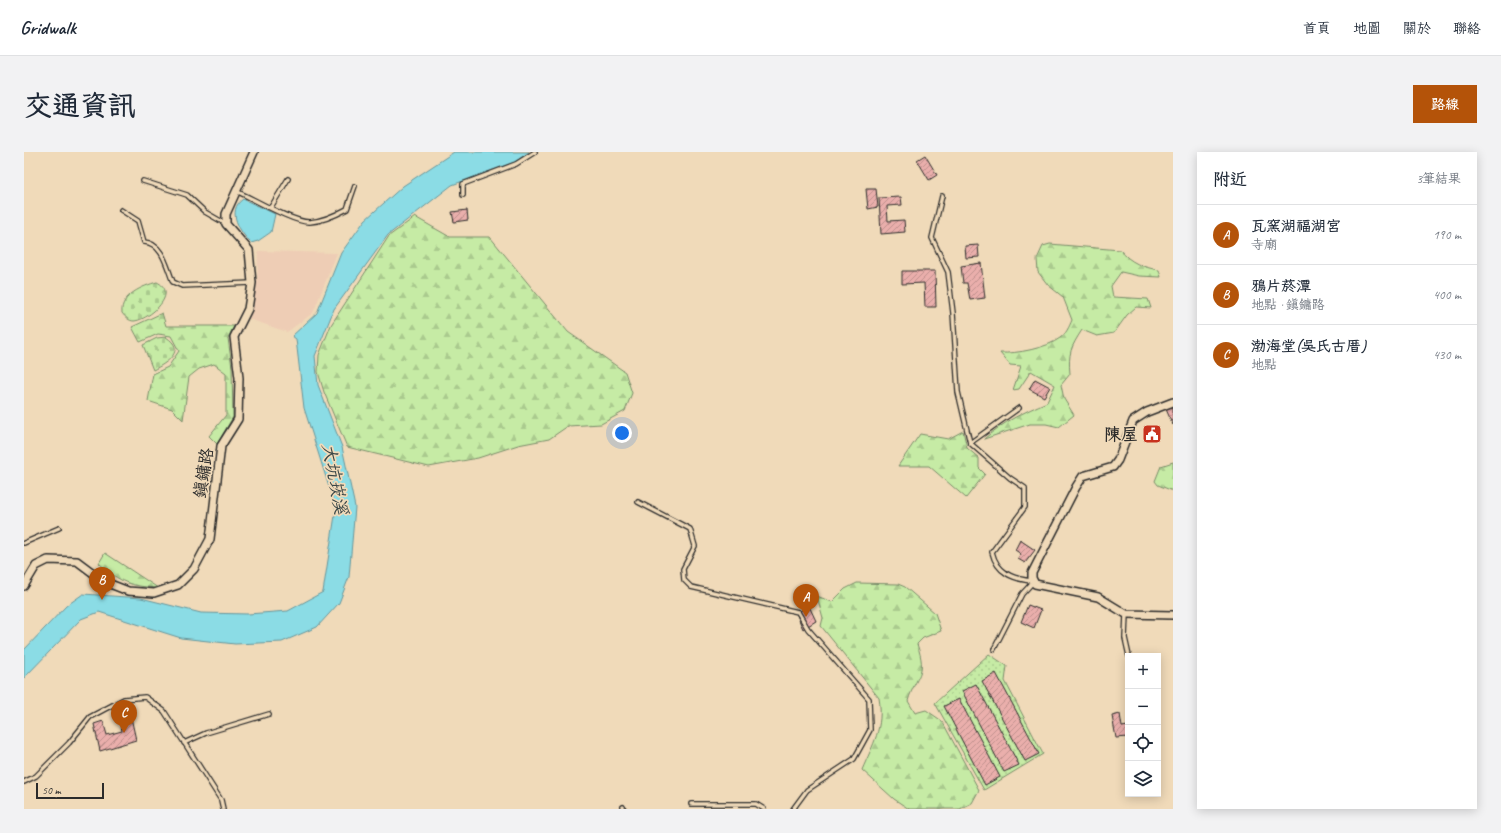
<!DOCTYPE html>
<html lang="zh-TW">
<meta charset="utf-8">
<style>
:root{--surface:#fff;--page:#f2f2f3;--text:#1f2937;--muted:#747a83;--line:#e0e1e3;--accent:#b45309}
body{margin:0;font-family:Caveat,"LXGW WenKai TC",sans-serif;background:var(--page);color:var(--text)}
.controls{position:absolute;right:12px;bottom:12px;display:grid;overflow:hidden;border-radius:0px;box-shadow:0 2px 10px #0003}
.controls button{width:36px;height:36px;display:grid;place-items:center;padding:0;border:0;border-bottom:1px solid var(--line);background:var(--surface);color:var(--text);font:20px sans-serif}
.scale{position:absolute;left:12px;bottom:10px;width:68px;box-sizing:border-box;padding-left:4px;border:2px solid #2b2b2b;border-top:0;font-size:11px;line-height:14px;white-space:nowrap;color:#2b2b2b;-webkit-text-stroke:3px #f0dab9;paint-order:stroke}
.you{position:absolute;left:598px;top:281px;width:14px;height:14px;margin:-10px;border:3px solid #fff;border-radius:50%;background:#1a73e8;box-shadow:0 0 0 6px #1a73e833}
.badge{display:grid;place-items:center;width:26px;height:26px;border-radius:50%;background:var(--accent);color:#fff;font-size:13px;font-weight:700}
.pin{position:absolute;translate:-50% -33px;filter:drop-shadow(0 1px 2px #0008)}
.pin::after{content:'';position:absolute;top:21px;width:14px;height:12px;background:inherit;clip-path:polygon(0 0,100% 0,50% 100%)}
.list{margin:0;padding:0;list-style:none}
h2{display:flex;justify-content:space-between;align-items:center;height:52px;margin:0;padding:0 16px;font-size:17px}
h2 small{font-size:13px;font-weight:400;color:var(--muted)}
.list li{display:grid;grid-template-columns:26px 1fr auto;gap:12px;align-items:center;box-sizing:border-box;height:60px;padding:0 16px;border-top:1px solid var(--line)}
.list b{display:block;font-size:15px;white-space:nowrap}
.list p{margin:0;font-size:13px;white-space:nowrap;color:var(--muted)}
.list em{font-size:13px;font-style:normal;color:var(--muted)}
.icon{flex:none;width:22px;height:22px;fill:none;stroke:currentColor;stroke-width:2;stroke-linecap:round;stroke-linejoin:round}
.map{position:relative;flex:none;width:1149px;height:657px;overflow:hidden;border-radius:0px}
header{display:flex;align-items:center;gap:24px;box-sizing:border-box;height:56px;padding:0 20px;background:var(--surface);border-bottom:1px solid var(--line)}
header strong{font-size:19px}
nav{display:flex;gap:22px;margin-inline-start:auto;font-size:14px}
.intro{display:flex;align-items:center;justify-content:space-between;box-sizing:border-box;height:96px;padding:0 24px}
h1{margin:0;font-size:28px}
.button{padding:10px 18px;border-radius:0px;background:var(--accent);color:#fff;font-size:14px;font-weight:700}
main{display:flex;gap:24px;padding:0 24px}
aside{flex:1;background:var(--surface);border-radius:0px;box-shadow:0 2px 10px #0003}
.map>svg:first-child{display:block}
.built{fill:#eecdb5}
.grass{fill:url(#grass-dots);stroke:#788b68}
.forest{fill:url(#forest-firs);stroke:#788b68}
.cemetery{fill:url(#cemetery-stones);stroke:#788b68}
.water{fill:#8bdce5;stroke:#65959b}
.building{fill:url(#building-hatch);stroke:#2b2b2b}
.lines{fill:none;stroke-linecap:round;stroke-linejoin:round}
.service-casing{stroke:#2b2b2b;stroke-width:6}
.minor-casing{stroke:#2b2b2b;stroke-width:10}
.service{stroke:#f0dab9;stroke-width:3.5}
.minor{stroke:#f0dab9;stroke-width:7}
.labels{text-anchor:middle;stroke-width:3.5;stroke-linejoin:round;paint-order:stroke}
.poi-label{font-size:17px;font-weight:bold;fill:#2b2b2b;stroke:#f0dab9;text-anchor:end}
.street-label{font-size:17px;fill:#2b2b2b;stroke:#f0dab9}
.water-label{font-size:18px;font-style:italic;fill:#394647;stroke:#f0dab9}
</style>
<header>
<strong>Gridwalk</strong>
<nav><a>首頁</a><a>地圖</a><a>關於</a><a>聯絡</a></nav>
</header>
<div class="intro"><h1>交通資訊</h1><a class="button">路線</a></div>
<main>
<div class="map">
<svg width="1149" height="657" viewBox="0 0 1149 657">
<defs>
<pattern id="grass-dots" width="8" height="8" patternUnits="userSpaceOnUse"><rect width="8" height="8" fill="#c6eba5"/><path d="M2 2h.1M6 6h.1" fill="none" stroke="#aaca8e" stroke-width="1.8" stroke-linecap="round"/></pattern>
<pattern id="forest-firs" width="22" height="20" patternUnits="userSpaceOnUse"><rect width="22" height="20" fill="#c6eba5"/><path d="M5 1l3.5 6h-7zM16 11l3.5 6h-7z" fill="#aaca8e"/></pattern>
<pattern id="cemetery-stones" width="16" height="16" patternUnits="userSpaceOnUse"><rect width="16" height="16" fill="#c6eba5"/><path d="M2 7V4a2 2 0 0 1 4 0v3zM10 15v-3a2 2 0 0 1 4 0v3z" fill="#aaca8e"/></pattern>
<pattern id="building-hatch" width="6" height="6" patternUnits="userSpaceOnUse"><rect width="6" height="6" fill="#eaafac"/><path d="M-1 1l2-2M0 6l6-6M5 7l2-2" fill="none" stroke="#be8f8c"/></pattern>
</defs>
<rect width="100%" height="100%" fill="#f0dab9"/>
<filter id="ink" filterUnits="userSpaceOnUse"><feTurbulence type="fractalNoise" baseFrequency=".025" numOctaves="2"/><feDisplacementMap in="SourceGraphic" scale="8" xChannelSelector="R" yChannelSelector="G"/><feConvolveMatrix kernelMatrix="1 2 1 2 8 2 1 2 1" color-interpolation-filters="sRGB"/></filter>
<g filter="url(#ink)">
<path class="built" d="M234,99l79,2 -24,60 -26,19 -38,-13 8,-34z"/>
<path class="grass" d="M965,502l18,12 -2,15 38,73 -59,36 -49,-87z"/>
<path class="forest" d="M391,65l35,20h40l78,95 57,40 7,21 -7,18 -24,13 -33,2 -19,13 -31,6 -40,13 -49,9 -82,-20 -23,-55 -6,-20 1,-17 12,-30 58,-89z
M1026,92l70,6c11,13 22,17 39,20l2,7 -22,-1 -18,-4 -10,14 2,11 35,2 3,9 -15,-1 -9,8 -13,18 -17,3 -15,-6c-11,17 -14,23 -12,44l-9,11 3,14 10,16 -15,12 -13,-3h-16l-46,15c19,-17 40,-27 63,-37l8,-17 -24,-14 -12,18 -6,1 8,-24 -11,-1 -10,-12c16,1 47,-5 60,-15 6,-4 9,-11 12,-18l-9,-23 -15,-12 -10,-13 -1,-13 6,-13z
M138,161l4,13h68l-6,12 4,30 1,49 -16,27 -8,-8 17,-21v-42l-12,-9 -15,5 -10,8 -6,43 -11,-11 -24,-8 5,-27 15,-7 11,-16 -8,-15 -13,-2 -18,8 -8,-15z
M939,279l4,17 12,10v10l6,6 -19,24 -37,-32h-31l22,-32 28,5z
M1149,310v29l-15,-6 -3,-4 6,-15z
M81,401l53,35c-28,-2 -38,-5 -59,-25z
M833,431l41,1 7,3 30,26 6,18 -18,7 -6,6c11,32 -1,30 -9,57l7,12 11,-3 16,11 37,69 -7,13 -12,6h-51l-15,-10 -32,-29c11,-26 22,-42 17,-72l-58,-72 2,-8 -6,-22 15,6 13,-13z"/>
<path class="cemetery" d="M133,130c23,11 -8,38 -23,39 -5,0 -9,-4 -12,-8 -2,-18 21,-27 35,-31z
M142,185c21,13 1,26 -13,33l-10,-25 14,-7z"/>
<path class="water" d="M430,0h75l-14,10 -63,23 -64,50 -54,74 -19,47 3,29 24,62 13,60 -6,70 -10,26 -22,24 -35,15 -47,2 -54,-6 -82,-26 -18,7 -57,59v-28l42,-44 17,-12 58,4 60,15 47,1 40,-3 35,-19 13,-83 -32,-101 -8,-69 -4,-3 25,-23 24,-60 24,-33 38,-34z
M219,47l32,15 -4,18 -13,9 -7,2c-11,-11 -25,-32 -8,-44z"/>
<path class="building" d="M901,3l12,20 -8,5 -12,-20z
M842,37h10l2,18 -10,2z
M877,45l1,8 -15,1 1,15 16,-1 1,12 -24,2 -2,-36z
M443,58l1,10 -14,2 -2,-10z
M954,93l1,12 -13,1 -1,-12z
M957,111l4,35 -15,2 -3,-17h-4l-2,-17z
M878,119h33l1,36h-11l-1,-24 -22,1z
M1011,227l15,8 -6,10 -15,-8z
M1149,252v21l-8,-18z
M996,388l15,10 -10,13 -7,-4 3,-5 -6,-4z
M1004,453l13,5 -7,18 -13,-6z
M785,454l7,15 -13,8 -7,-16z
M972,521l43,81 -14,7 -43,-80z
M952,532l43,81 -15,7 -42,-81z
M935,547l41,78 -15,8 -41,-79z
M106,561l6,27 -36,11 -6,-27 9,-3 4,14 15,-4 -3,-15z
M1096,562l2,13 6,-1v11l-12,1 -4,-22z"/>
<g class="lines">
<defs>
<path id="service" d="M119,29l44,14 18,17 21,12
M212,39c16,7 58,32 74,31 13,-1 26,-7 37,-13l8,-23
M439,43v-11l53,-20 19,-12
M918,44l-10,42 16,34 5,41 5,79 12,51 40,35 15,10v19l-33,45c5,21 21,27 40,29
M247,55l17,-28
M97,58l17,11 6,21c19,1 23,26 29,40l9,4 70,-3
M946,291l49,-35
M614,350l52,27 5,17 -12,23 1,11 7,7 107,25 10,17 61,70 1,31 -16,29 -47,31 -14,19
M0,391l35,-15
M1102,462l-1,24 4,18
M970,497l28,-55 12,-13
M160,591l22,-10 63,-19
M0,630l12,-6 33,-33 21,-26 34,-18 21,-2 19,14 57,89 2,9
M667,652h65l8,5
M599,655l1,2"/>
<path id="minor" d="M1149,250l-26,10 -14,9 -15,39 -5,7 -30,9 -7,11 -44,86v5l3,6 63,13 28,17 47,1
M0,434l12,-20 12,-6 29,1 28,21 23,9 26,2 24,-8 16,-16 16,-30 11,-93 17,-27 1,-41 -5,-41 14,-28 4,-26 -3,-33 -23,-26v-10l28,-62"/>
</defs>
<use href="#service" class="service-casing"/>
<use href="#minor" class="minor-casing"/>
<use href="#service" class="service"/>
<use href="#minor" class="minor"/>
</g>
</g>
<defs>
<symbol id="civic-square" viewBox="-11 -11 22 22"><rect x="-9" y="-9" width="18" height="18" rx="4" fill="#c8321e" stroke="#f0dab9"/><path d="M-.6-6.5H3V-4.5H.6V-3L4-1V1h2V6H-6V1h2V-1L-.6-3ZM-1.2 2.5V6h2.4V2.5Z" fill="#fff"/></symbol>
</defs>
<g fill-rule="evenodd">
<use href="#civic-square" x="1117" y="271" width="22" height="22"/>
</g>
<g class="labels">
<g class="poi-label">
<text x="1114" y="288">陳屋</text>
</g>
<g class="street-label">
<text transform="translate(179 321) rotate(-81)" y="6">鎮鏞路</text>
</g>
<g class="water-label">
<text transform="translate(311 327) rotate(79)" y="6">大坑崁溪</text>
</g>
</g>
</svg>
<div class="controls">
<button>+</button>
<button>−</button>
<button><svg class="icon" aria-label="locate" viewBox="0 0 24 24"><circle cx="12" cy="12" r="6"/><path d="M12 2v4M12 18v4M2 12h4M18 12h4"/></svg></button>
<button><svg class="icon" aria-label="layers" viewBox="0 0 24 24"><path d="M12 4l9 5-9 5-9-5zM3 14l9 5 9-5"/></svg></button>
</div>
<div class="scale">50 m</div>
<div class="you"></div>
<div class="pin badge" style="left:782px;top:465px">A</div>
<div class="pin badge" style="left:78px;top:448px">B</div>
<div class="pin badge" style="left:100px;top:581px">C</div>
</div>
<aside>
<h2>附近<small>3筆結果</small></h2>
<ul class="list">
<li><span class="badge">A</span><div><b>瓦窯湖福湖宮</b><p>寺廟</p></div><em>190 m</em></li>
<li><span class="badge">B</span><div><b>鴉片菸潭</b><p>地點 · 鎮鏞路</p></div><em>400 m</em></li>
<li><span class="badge">C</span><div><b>渤海堂(吳氏古厝)</b><p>地點</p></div><em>430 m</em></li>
</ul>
</aside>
</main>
